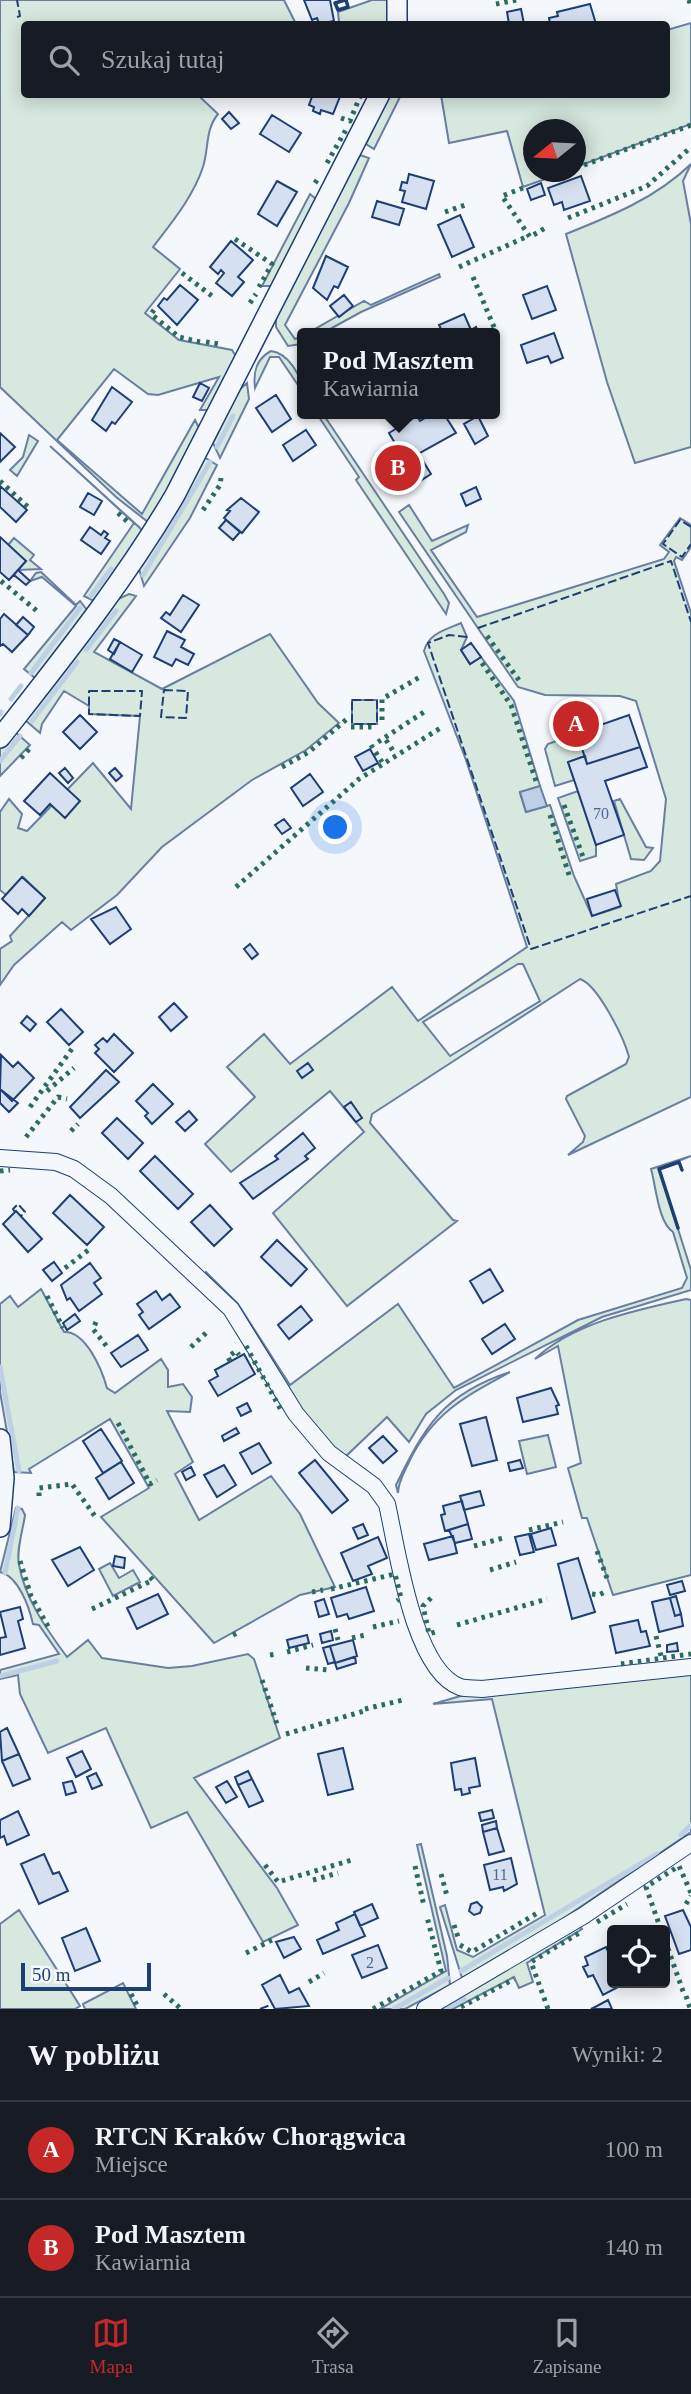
<!DOCTYPE html>
<html lang="pl">
<meta charset="utf-8">
<style>
:root{--surface:#171b24;--page:#242831;--text:#f1f3f6;--muted:#9ea1a6;--line:#363941;--accent:#c62828}
body{margin:0;font-family:"Times New Roman",serif;background:var(--page);color:var(--text)}
.controls{position:absolute;right:21px;bottom:21px;display:grid;overflow:hidden;border-radius:7px;box-shadow:0 4px 18px #0003}
.controls button{width:63px;height:63px;display:grid;place-items:center;padding:0;border:0;border-bottom:2px solid var(--line);background:var(--surface);color:var(--text);font:35px sans-serif}
.compass{position:absolute;left:523px;top:119px;width:63px;height:63px;border-radius:50%;background:var(--surface);box-shadow:0 4px 18px #0003;rotate:252deg}
.scale{position:absolute;left:21px;bottom:18px;width:130px;box-sizing:border-box;padding-left:7px;border:4px solid #1d3f73;border-top:0;font-size:19px;line-height:24px;white-space:nowrap;color:#1d3f73;-webkit-text-stroke:5px #f4f7fb;paint-order:stroke}
.you{position:absolute;left:336px;top:828px;width:24px;height:24px;margin:-18px;border:5px solid #fff;border-radius:50%;background:#1a73e8;box-shadow:0 0 0 10px #1a73e833}
.badge{display:grid;place-items:center;width:46px;height:46px;border-radius:50%;background:var(--accent);color:#fff;font-size:23px;font-weight:700}
.pin{position:absolute;translate:-50% -50%;border:4px solid #fff;box-shadow:0 2px 7px #0006}
.popup{position:absolute;left:297px;top:328px;width:203px;height:91px;box-sizing:border-box;display:grid;place-content:center;border-radius:7px;background:var(--surface);filter:drop-shadow(0 2px 5px #0005);font-size:23px;white-space:nowrap;color:var(--muted)}
.popup b{font-size:26px;color:var(--text)}
.popup::after{content:'';position:absolute;left:50%;top:100%;margin-left:-14px;border:14px solid transparent;border-top-color:var(--surface)}
.list{margin:0;padding:0;list-style:none}
h2{display:flex;justify-content:space-between;align-items:center;height:91px;margin:0;padding:0 28px;font-size:30px}
h2 small{font-size:23px;font-weight:400;color:var(--muted)}
.list li{display:grid;grid-template-columns:46px 1fr auto;gap:21px;align-items:center;box-sizing:border-box;height:98px;padding:0 28px;border-top:2px solid var(--line)}
.list b{display:block;font-size:26px;white-space:nowrap}
.list p{margin:0;font-size:23px;white-space:nowrap;color:var(--muted)}
.list em{font-size:23px;font-style:normal;color:var(--muted)}
.icon{flex:none;width:38px;height:38px;fill:none;stroke:currentColor;stroke-width:2;stroke-linecap:round;stroke-linejoin:round}
.map{position:relative;flex:none;width:691px;height:2009px;overflow:hidden}
.search{position:absolute;background:var(--surface);box-shadow:0 4px 18px #0003;left:21px;right:21px;top:21px;height:77px;display:flex;align-items:center;gap:18px;box-sizing:border-box;padding:0 24px;border-radius:7px;color:var(--muted);font-size:26px}
.sheet{height:287px;background:var(--surface)}
nav{display:flex;justify-content:space-around;align-items:center;box-sizing:border-box;height:98px;border-top:2px solid var(--line);background:var(--surface);font-size:19px;color:var(--muted)}
nav a{display:grid;justify-items:center;gap:4px}
nav .on{color:var(--accent)}
.map>svg:first-child{display:block}
.green{fill:#d7e8df;stroke:#687fa3;stroke-width:2;fill-rule:evenodd}
.water{fill:#bed0e5;stroke:#687fa3;stroke-width:2}
.lines{fill:none;stroke-linecap:round;stroke-linejoin:round}
.stream{stroke:#bed0e5;stroke-width:5}
.building{fill:#d5e0f0;stroke:#1d3f73;stroke-width:2}
.minor-casing{stroke:#1d3f73;stroke-width:18}
.tertiary-casing{stroke:#1d3f73;stroke-width:22}
.minor{stroke:#f4f7fb;stroke-width:16}
.tertiary{stroke:#f4f7fb;stroke-width:19}
.hedge{stroke:#2c6c60;stroke-width:5;stroke-dasharray:3.5 5;stroke-linecap:butt}
.fence{stroke:#1d3f73;stroke-width:2;stroke-dasharray:9 3.5;stroke-linecap:butt}
.wall{stroke:#1d3f73;stroke-width:3.5}
.labels{text-anchor:middle;stroke-width:5;stroke-linejoin:round;paint-order:stroke}
.number-label{font-size:16px;fill:#4b6792}
</style>
<div class="map">
<svg width="691" height="2009" viewBox="0 0 691 2009">
<rect width="100%" height="100%" fill="#f4f7fb"/>
<path class="green" d="M0,0h284l12,24h-272v70l174,1 20,19c-13,16 -9,34 -15,53 -10,30 -31,55 -50,80l27,22 -35,44 34,27 53,10 5,8 -28,52h-9l19,-33 -61,18 -10,-1 -34,-25 -57,71 85,74 53,-94 4,8 -25,53 -26,41 -32,-25 -116,-110z
M372,0h15l2,24h-57l7,-2 -1,-10z
M691,23v101l-115,43v-37h-42v42h31l-42,15 -16,-56 -58,12 -8,-48 225,-1 1,-64z
M389,95h12l-27,54 -8,-5z
M360,155l9,3 -20,45 -64,122 10,14 7,-3v8l-14,2 -12,-19v-11z
M691,164l-8,17 8,43v223l-56,16 -28,-81 -41,-148c45,-18 90,-36 125,-70z
M310,194l7,6 -44,86h-11z
M439,274l1,3 -79,35 -38,21h-15l56,-32 7,4z
M271,351c17,2 31,25 31,40l-23,-34h-9l-15,31c-2,-16 1,-29 16,-37z
M247,383l2,16 -29,59 -7,-15 25,-52z
M317,414h6l121,180 5,9 -3,11 -90,-134 3,-3z
M29,435l9,6 -21,35 -7,-6 13,-13z
M50,446l90,82 2,3 -48,70 -10,-5 50,-73z
M204,457l13,8 -27,53 -46,68 -5,-17z
M409,505l23,36 36,-16 -2,7 -35,18 46,67 187,-58 5,-7 -9,-7 20,-27 11,7v22l-9,13 -6,-3 -2,4 17,52v484l-123,58 15,-13 2,-6 -19,-37 1,-3 59,-32 3,-7c-5,-19 -31,-72 -49,-78l-208,135 -2,9 83,97 4,1 -110,85 -74,-93 91,-81 -34,-41 -99,81 -26,-28 50,-47 -28,-30 37,-33 26,30 102,-77 26,34 109,-74 -61,-187 -42,-109c5,-18 21,-21 37,-28l6,14 -6,13 9,14 11,-7 33,44 26,85 -20,7 6,19 24,-7 24,71 18,40 28,-9 -4,-23 35,-13 9,-10 6,-62 -30,-98 -16,-5 -75,-1 -27,-8 -119,-175zM518,964h5l17,37 -90,55 -27,-34z
M14,538l20,17 -4,5 11,9 -23,1 8,-9 -18,-16z
M41,572l35,33 4,-4 7,9 -52,68 -11,-9 52,-63 -34,-29 -12,4 6,-8z
M129,594l7,2 -42,56 68,37 108,-55 48,69 21,20 -33,27 -54,30 -90,67 -45,48 -46,35 -9,-8 -48,43 -14,20v-36l12,-8 -2,-5 35,-38 -22,-21 -17,18 -6,-5v-78l9,-13 13,15 -4,14 9,3 66,-68 38,46 9,-93 -51,-2v-8l-25,-15 -22,33 -2,9 -16,-14 92,-119z
M352,700h25v24h-25z
M14,731l16,14 -30,31v-27z
M577,733l8,23 -17,6 6,18 -19,6 -10,-37 3,-5z
M578,791l18,54v11l-16,5 -22,-63z
M620,799l26,48 7,1 -9,12 -13,-1 -17,-58z
M691,1156l-32,13 32,101v20l-89,27 -146,73 -30,24 -17,28 -22,-25 -43,41 -29,-28 -112,-154 3,-4 32,32 52,81 108,-81 56,84 124,-68 104,-32 5,-10 -14,-46c-15,-10 -17,-46 -22,-63z
M41,1289l23,43c22,-1 38,38 43,56l8,5 46,-34 7,11v17l15,-3 9,13 -2,15 -23,-1 26,51 -18,12 24,46 72,-44 29,38 35,73 -35,8 -86,48 -113,-126 48,-29 -39,-69 -81,50 2,4 -17,-1 -14,-80v-88l10,-8 8,11z
M686,1299l5,1v275l-78,20 -26,-77h-5l-14,-50 13,-5 -23,-117 -23,13c38,-36 101,-49 151,-60z
M510,1372c-46,25 -78,42 -101,90 -4,9 -11,20 -11,31l-2,-8c29,-59 47,-91 114,-113z
M548,1435l8,32 -29,7 -8,-33z
M16,1508l6,1 3,6c-2,15 -9,35 -6,50 6,34 28,65 48,92l21,-17 14,18 66,10 24,-2 56,-12 6,5 26,79 -86,40 83,110 21,37 -35,17 -76,-130 -36,16 -45,-100 -58,25 -28,-59 -2,-19 -18,4v-9l59,-16 -20,-29 -6,-1c-4,-17 -14,-47 -33,-52z
M110,1563l9,15 14,-8 7,12 -27,14 -14,-27z
M691,1672v160l-130,88 -99,58 -22,-71 5,-2 12,45 16,7 72,-42 -53,-216 -59,5 31,-9z
M421,1844l26,112 3,29 -45,24h-25l66,-38 -29,-126z
M19,1910l61,96 -5,3h-75v-85z
M579,1926l3,3 -55,34 6,19 -14,6 -5,-11 -61,32h-15z
M123,1983l13,26h-51l-2,-5z"/>
<path class="water" d="M540,786l7,20 -21,6 -6,-20z"/>
<g class="lines">
<path class="stream" d="M217,447l16,-31
M143,575l67,-113
M91,596l20,-27
M86,650l30,-39
M31,673l49,-65
M11,699l10,-13
M0,714l1,-2
M32,721l45,-59
M0,761l20,-25
M0,1367l19,104
M5,1573l13,-65
M0,1676l57,-15
M681,1835l10,-10
M461,1971l196,-117
M394,2009l54,-31
M446,2009l18,-10"/>
</g>
<path class="building" d="M304,0h26l4,21 -15,3 -2,-6 -5,2z
M590,4l6,20h-46l-1,-6 9,-2 -1,-4z
M521,9l3,15h-15l-2,-12z
M313,94h28l-8,20 -12,-4 -1,4 -7,-3 1,-4 -5,-2z
M229,112l10,11 -8,6 -9,-10z
M272,115l29,18 -12,19 -29,-18z
M409,174l25,7 -8,28 -24,-7 3,-11 -5,-1 2,-8 5,1z
M581,176l9,25 -26,9 -2,-8 -8,3 -6,-17z
M277,181l20,11 -20,34 -19,-12z
M541,183l4,12 -14,5 -4,-11z
M377,201l27,8 -5,16 -27,-8z
M460,215l14,32 -22,10 -14,-32z
M231,241l22,19 -15,17 6,5 -12,14 -16,-13 8,-10 -3,-3 -3,4 -8,-7z
M326,256l22,11 -10,21 -4,-2 -7,14 -14,-12z
M180,285l18,15 -21,25 -19,-19 6,-8 3,2z
M547,286l9,24 -24,9 -9,-24z
M344,295l9,11 -14,11 -9,-11z
M464,314l7,16 5,-3 3,6h-36l-4,-8z
M554,333l9,25 -12,5 -3,-7 -21,7 -6,-18z
M200,383l9,5 -7,13 -9,-4z
M112,387l20,15 -17,22 -3,-2 -6,9 -14,-11z
M276,395l15,24 -19,13 -16,-24z
M432,414h12l12,19 -49,27 13,21 -19,11 -23,-36 18,-11 -7,-12 28,-17 3,5z
M478,416l10,20 -13,8 -11,-20z
M306,430l10,15 -23,16 -10,-16z
M0,433l15,14 -15,15z
M418,453l13,21 -11,7 -13,-21z
M0,486l27,24 -11,12 -16,-15z
M476,487l5,12 -15,7 -5,-12z
M88,493l14,8 -8,14 -14,-8z
M241,498l18,14 -17,21 -18,-15 6,-7 -3,-1z
M226,520l14,12 -7,8 -14,-12z
M90,527l11,8 3,-4 4,3 -3,4 5,3 -9,13 -20,-14z
M0,537l26,24 -17,19 -9,-8z
M18,570l12,11 -4,4 -12,-10z
M183,595l16,10 -18,27 -20,-14 5,-6 4,3z
M4,614l24,21 -16,17 -9,-8 -3,2v-27z
M23,617l11,10 -6,8 -12,-10z
M167,631l18,9 -4,7 13,7 -6,11 -12,-6 -4,7 -18,-9z
M114,639l6,3 -6,12 -6,-4z
M120,642l22,13 -10,17 -22,-13z
M471,643l10,14 -11,7 -9,-14z
M80,715l17,17 -17,17 -17,-17z
M629,715l11,32 -53,17 -10,-31z
M640,747l7,20 -42,14 19,54 -28,10 -28,-83 17,-6 2,8z
M370,749l8,14 -15,8 -8,-14z
M65,768l8,10 -5,5 -9,-10z
M115,768l7,8 -6,5 -7,-8z
M50,773l30,28 -15,17 -15,-14 -10,11 -16,-14z
M310,774l13,18 -20,14 -12,-18z
M284,819l7,9 -9,6 -7,-9z
M22,877l23,21 -16,18 -7,-7 -4,5 -16,-15z
M615,890l6,16 -29,10 -5,-17z
M116,907l15,22 -21,15 -19,-25z
M250,944l8,10 -6,5 -8,-10z
M174,1003l13,14 -16,14 -12,-14z
M61,1009l22,23 -14,13 -22,-23z
M27,1016l9,8 -6,7 -9,-8z
M114,1034l19,19 -19,19 -19,-19 4,-4 -4,-4 8,-7 4,4z
M1,1055l12,12 5,-5 16,16 -22,23 -12,-12z
M308,1063l5,7 -11,8 -5,-7z
M106,1070l13,12 -39,36 -10,-11z
M153,1084l20,20 -21,20 -7,-8 3,-3 -12,-12z
M0,1089l18,14 -9,9 -9,-9z
M351,1102l11,16 -6,4 -12,-15z
M189,1111l8,9 -12,11 -9,-9z
M117,1118l26,25 -15,16 -26,-26z
M303,1133l12,15 -10,8 3,3 -55,40 -13,-16 38,-24 -3,-3z
M155,1156l38,38 -15,15 -38,-38z
M70,1195l34,32 -17,18 -34,-32z
M210,1205l22,24 -18,17 -23,-24z
M16,1211l26,28 -14,13 -25,-28z
M277,1240l30,29 -16,17 -30,-29z
M54,1262l8,11 -10,8 -9,-11z
M90,1263l11,15 -7,5 8,11 -23,17 -9,-13 -3,2 -6,-15z
M490,1269l13,22 -20,12 -13,-22z
M156,1291l6,9 8,-6 10,13 -31,22 -10,-14 4,-3 -6,-8z
M301,1306l11,14 -23,19 -11,-14z
M75,1314l5,7 -13,9 -4,-7z
M505,1324l10,15 -23,15 -10,-15z
M138,1335l10,15 -27,17 -10,-14z
M244,1354l11,20 -37,22 -9,-15 9,-5 -3,-6z
M551,1388l8,17 -3,1 2,8 -35,8 -6,-24z
M247,1403l4,8 -10,5 -4,-8z
M486,1417l11,43 -25,6 -12,-42z
M236,1428l3,5 -15,8 -2,-5z
M101,1429l21,32 -19,12 -20,-32z
M383,1436l14,15 -14,12 -14,-15z
M259,1443l12,20 -19,11 -12,-21z
M315,1460l33,40 -16,13 -33,-40z
M520,1460l3,8 -13,3 -2,-8z
M121,1462l13,21 -25,16 -13,-21z
M224,1465l12,20 -19,12 -13,-22z
M191,1467l4,8 -9,5 -4,-8z
M480,1491l4,14 -20,5 -4,-14z
M462,1501l6,23 -23,7 -4,-16 4,-1 -2,-8z
M363,1524l5,11 -10,4 -5,-11z
M468,1524l4,15 -17,4 -6,-13z
M551,1528l5,17 -20,5 -5,-16z
M529,1534l5,18 -14,3 -5,-18z
M453,1536l4,17 -28,7 -5,-16z
M378,1537l9,21 -19,8 4,8 -19,7 -12,-28z
M80,1547l14,23 -26,16 -16,-26z
M115,1556l10,2 -1,10 -11,-2z
M578,1558l17,54 -23,7 -14,-55z
M682,1581l3,10 -15,4 -3,-10z
M366,1587l8,24 -25,8 -2,-5 -10,3 -6,-19z
M158,1594l10,20 -31,15 -10,-21z
M676,1596l5,18 -6,2 -5,-18z
M670,1598l5,18 6,-2 2,12 -24,6 -7,-30z
M324,1599l5,15 -10,3 -4,-15z
M20,1607l3,12 -5,2 7,27 -25,7v-17l6,-1 -6,-25z
M638,1620l3,12 5,-1 4,15 -34,7 -6,-27z
M331,1631l2,9 -11,3 -2,-9z
M307,1635l2,8 -20,5 -2,-8z
M353,1640l4,16 -22,7 -5,-17z
M677,1643l1,8 -11,1v-7z
M330,1646l5,16 -7,2 -5,-16z
M355,1657l1,6 -19,6 -2,-6z
M7,1728l12,26 -17,7 -2,-29z
M343,1748l10,41 -25,6 -10,-41z
M82,1751l9,18 -15,8 -9,-19z
M19,1754l11,25 -17,7 -11,-25z
M475,1758l5,28 -11,2 1,5 -8,2 -1,-6 -6,1 -4,-27z
M248,1771l4,8 -14,6 -3,-8z
M96,1773l6,12 -10,4 -5,-12z
M252,1779l11,22 -14,6 -11,-22z
M72,1781l4,11 -10,3 -3,-12z
M227,1781l10,16 -11,6 -10,-16z
M492,1810l2,8 -13,3 -2,-8z
M18,1811l11,24 -22,10 -3,-9 -4,2v-18z
M496,1821l1,7 -14,4 -1,-7z
M497,1828l7,23 -15,4 -6,-23z
M44,1854l9,20 6,-2 9,19 -29,13 -18,-40z
M511,1858l6,26 -13,7 -1,-4 -13,3 -6,-25z
M477,1902l5,5 -2,6 -6,2 -5,-4 2,-7z
M372,1904l6,14 -18,8 -6,-14z
M683,1910l8,17v23l-12,4 -14,-38z
M355,1914l10,22 -42,18 -6,-14 22,-10 -3,-7z
M86,1928l14,33 -25,10 -13,-33z
M294,1937l7,12 -17,9 -8,-16z
M378,1945l9,23 -25,10 -10,-23z
M606,1947l6,13v23l12,1 -21,11 -10,-20 -5,2 -5,-10 5,-2 -3,-8z
M280,1975l9,18 10,-5 10,18 -34,3 -13,-24z
M608,2000l4,9h-21l6,-3z"/>
<g class="lines">
<defs>
<path id="minor" d="M0,1158l56,4 18,7 37,27 120,113 65,105 33,39 45,33 13,18c10,44 26,166 73,183 7,2 15,1 22,2l209,-22
M425,2009l158,-93 108,-73"/>
<path id="tertiary" d="M397,0v24
M0,738c62,-79 124,-156 175,-243l205,-401
M0,1439l4,39 -4,49"/>
</defs>
<use href="#minor" class="minor-casing"/>
<use href="#tertiary" class="tertiary-casing"/>
<use href="#minor" class="minor"/>
<use href="#tertiary" class="tertiary"/>
<path class="hedge" d="M689,0l2,7
M496,4l21,-4
M341,118l9,3 11,-27
M327,163l20,-35
M576,168l115,-43
M547,179l20,-7
M315,183l4,-6
M523,188l-21,8 28,41 17,-10
M445,212l23,-8
M568,218l79,-32 44,-39
M235,239l37,25 -13,23
M459,267l67,-30
M182,273l30,23
M473,277l26,62
M250,303l6,-9
M154,310l-3,4 28,23 21,5
M206,342l13,2
M0,481l29,27
M203,510l17,-25 1,-7
M118,513l11,10
M1,581l36,30
M487,636l34,47
M482,663l29,42 25,76
M382,720v-21l38,-22
M351,727h24
M386,740l9,14
M378,742l46,-30
M371,745l11,17
M21,758l11,-12
M282,767l27,-15 39,-34
M564,805l19,52
M550,815l20,63
M236,887l123,-108 83,-52
M47,1091l27,-23
M30,1107l44,-61
M71,1131l7,-7
M26,1137l32,-40 9,2
M0,1171l10,-1
M65,1268l26,-20
M47,1296l16,32
M96,1322l-3,7 15,19
M246,1346l35,64
M191,1347l16,-15
M230,1361l-2,-4 8,-6 3,4
M118,1423l32,61 7,-4
M39,1496v-8l33,-4 25,35
M529,1530l34,-8
M474,1546l29,-8
M597,1551l11,30
M20,1561l11,35 19,34
M490,1570l26,-8
M331,1589l64,-15 6,24 -4,3
M312,1592l11,-2
M592,1594l7,1 6,-3
M431,1598l-8,8 6,28 9,-3
M92,1609l61,-29 -4,-4
M457,1625l90,-26
M373,1627l26,-6
M335,1629l3,11
M233,1635l6,-3
M656,1636l5,20
M352,1638l13,-3
M287,1652l26,-7
M270,1655l6,-1
M621,1664l70,-10
M306,1668l22,2
M262,1680l16,47
M365,1709l38,-9
M286,1734l78,-23
M265,1865l13,17 77,-23
M415,1866l9,40
M441,1874l6,22
M313,1880l25,-7
M686,1904l5,-8
M597,1922l30,-18
M454,1925l4,12
M661,1930l-15,-43 33,-21 12,27
M665,1940l19,54
M460,1945l12,7 67,-40
M246,1953l28,-14
M309,1982l15,-9
M131,1994l8,15
M164,1994l17,15
M686,1996l4,12
M461,2007l53,-28
M373,2009l68,-38 -14,-54
M548,2009l-17,-47 48,-29"/>
<path class="fence" d="M17,17l3,-1 -3,-16
M691,527l-11,-7 -17,24 19,13 9,-13
M478,628l193,-67 20,61
M467,637l-18,-2 -21,8 103,306 160,-53
M164,690l24,1 -2,27 -25,-1z
M89,691h53l-2,25 -51,-2z
M352,700h25v24h-25z
M15,1212l-2,-3 5,-5 7,8 -4,4
M260,2009l13,-5"/>
<path class="wall" d="M345,0l-10,3 3,7 10,-3 -2,-7
M678,1228l-19,-59 20,-7 3,8"/>
</g>
<g class="labels">
<g class="number-label">
<text x="601" y="819">70</text>
<text x="500" y="1880">11</text>
<text x="370" y="1968">2</text>
</g>
</g>
</svg>
<div class="controls">
<button><svg class="icon" aria-label="locate" viewBox="0 0 24 24"><circle cx="12" cy="12" r="6"/><path d="M12 2v4M12 18v4M2 12h4M18 12h4"/></svg></button>
</div>
<svg class="compass" viewBox="-18 -18 36 36"><path d="M0-13l5 13h-10z" fill="#e53935"/><path d="M0 13l5-13h-10z" fill="#9ea1a6"/></svg>
<div class="scale">50 m</div>
<div class="you"></div>
<div class="pin badge" style="left:576px;top:724px">A</div>
<div class="pin badge" style="left:398px;top:468px">B</div>
<div class="popup"><b>Pod Masztem</b>Kawiarnia</div>
<div class="search"><svg class="icon" aria-label="search" viewBox="0 0 24 24"><circle cx="10" cy="10" r="6"/><path d="M15 15l6 6"/></svg>Szukaj tutaj</div>
</div>
<section class="sheet">
<h2>W pobliżu<small>Wyniki: 2</small></h2>
<ul class="list">
<li><span class="badge">A</span><div><b>RTCN Kraków Chorągwica</b><p>Miejsce</p></div><em>100 m</em></li>
<li><span class="badge">B</span><div><b>Pod Masztem</b><p>Kawiarnia</p></div><em>140 m</em></li>
</ul>
</section>
<nav>
<a class="on"><svg class="icon" aria-label="map" viewBox="0 0 24 24"><path d="M3 6l6-2 6 2 6-2v14l-6 2-6-2-6 2zM9 4v14M15 6v14"/></svg>Mapa</a>
<a><svg class="icon" aria-label="directions" viewBox="0 0 24 24"><path d="M12 3l9 9-9 9-9-9zM9 14v-3h6M13 9l2 2-2 2"/></svg>Trasa</a>
<a><svg class="icon" aria-label="saved" viewBox="0 0 24 24"><path d="M7 4h10v16l-5-4-5 4z"/></svg>Zapisane</a>
</nav>
